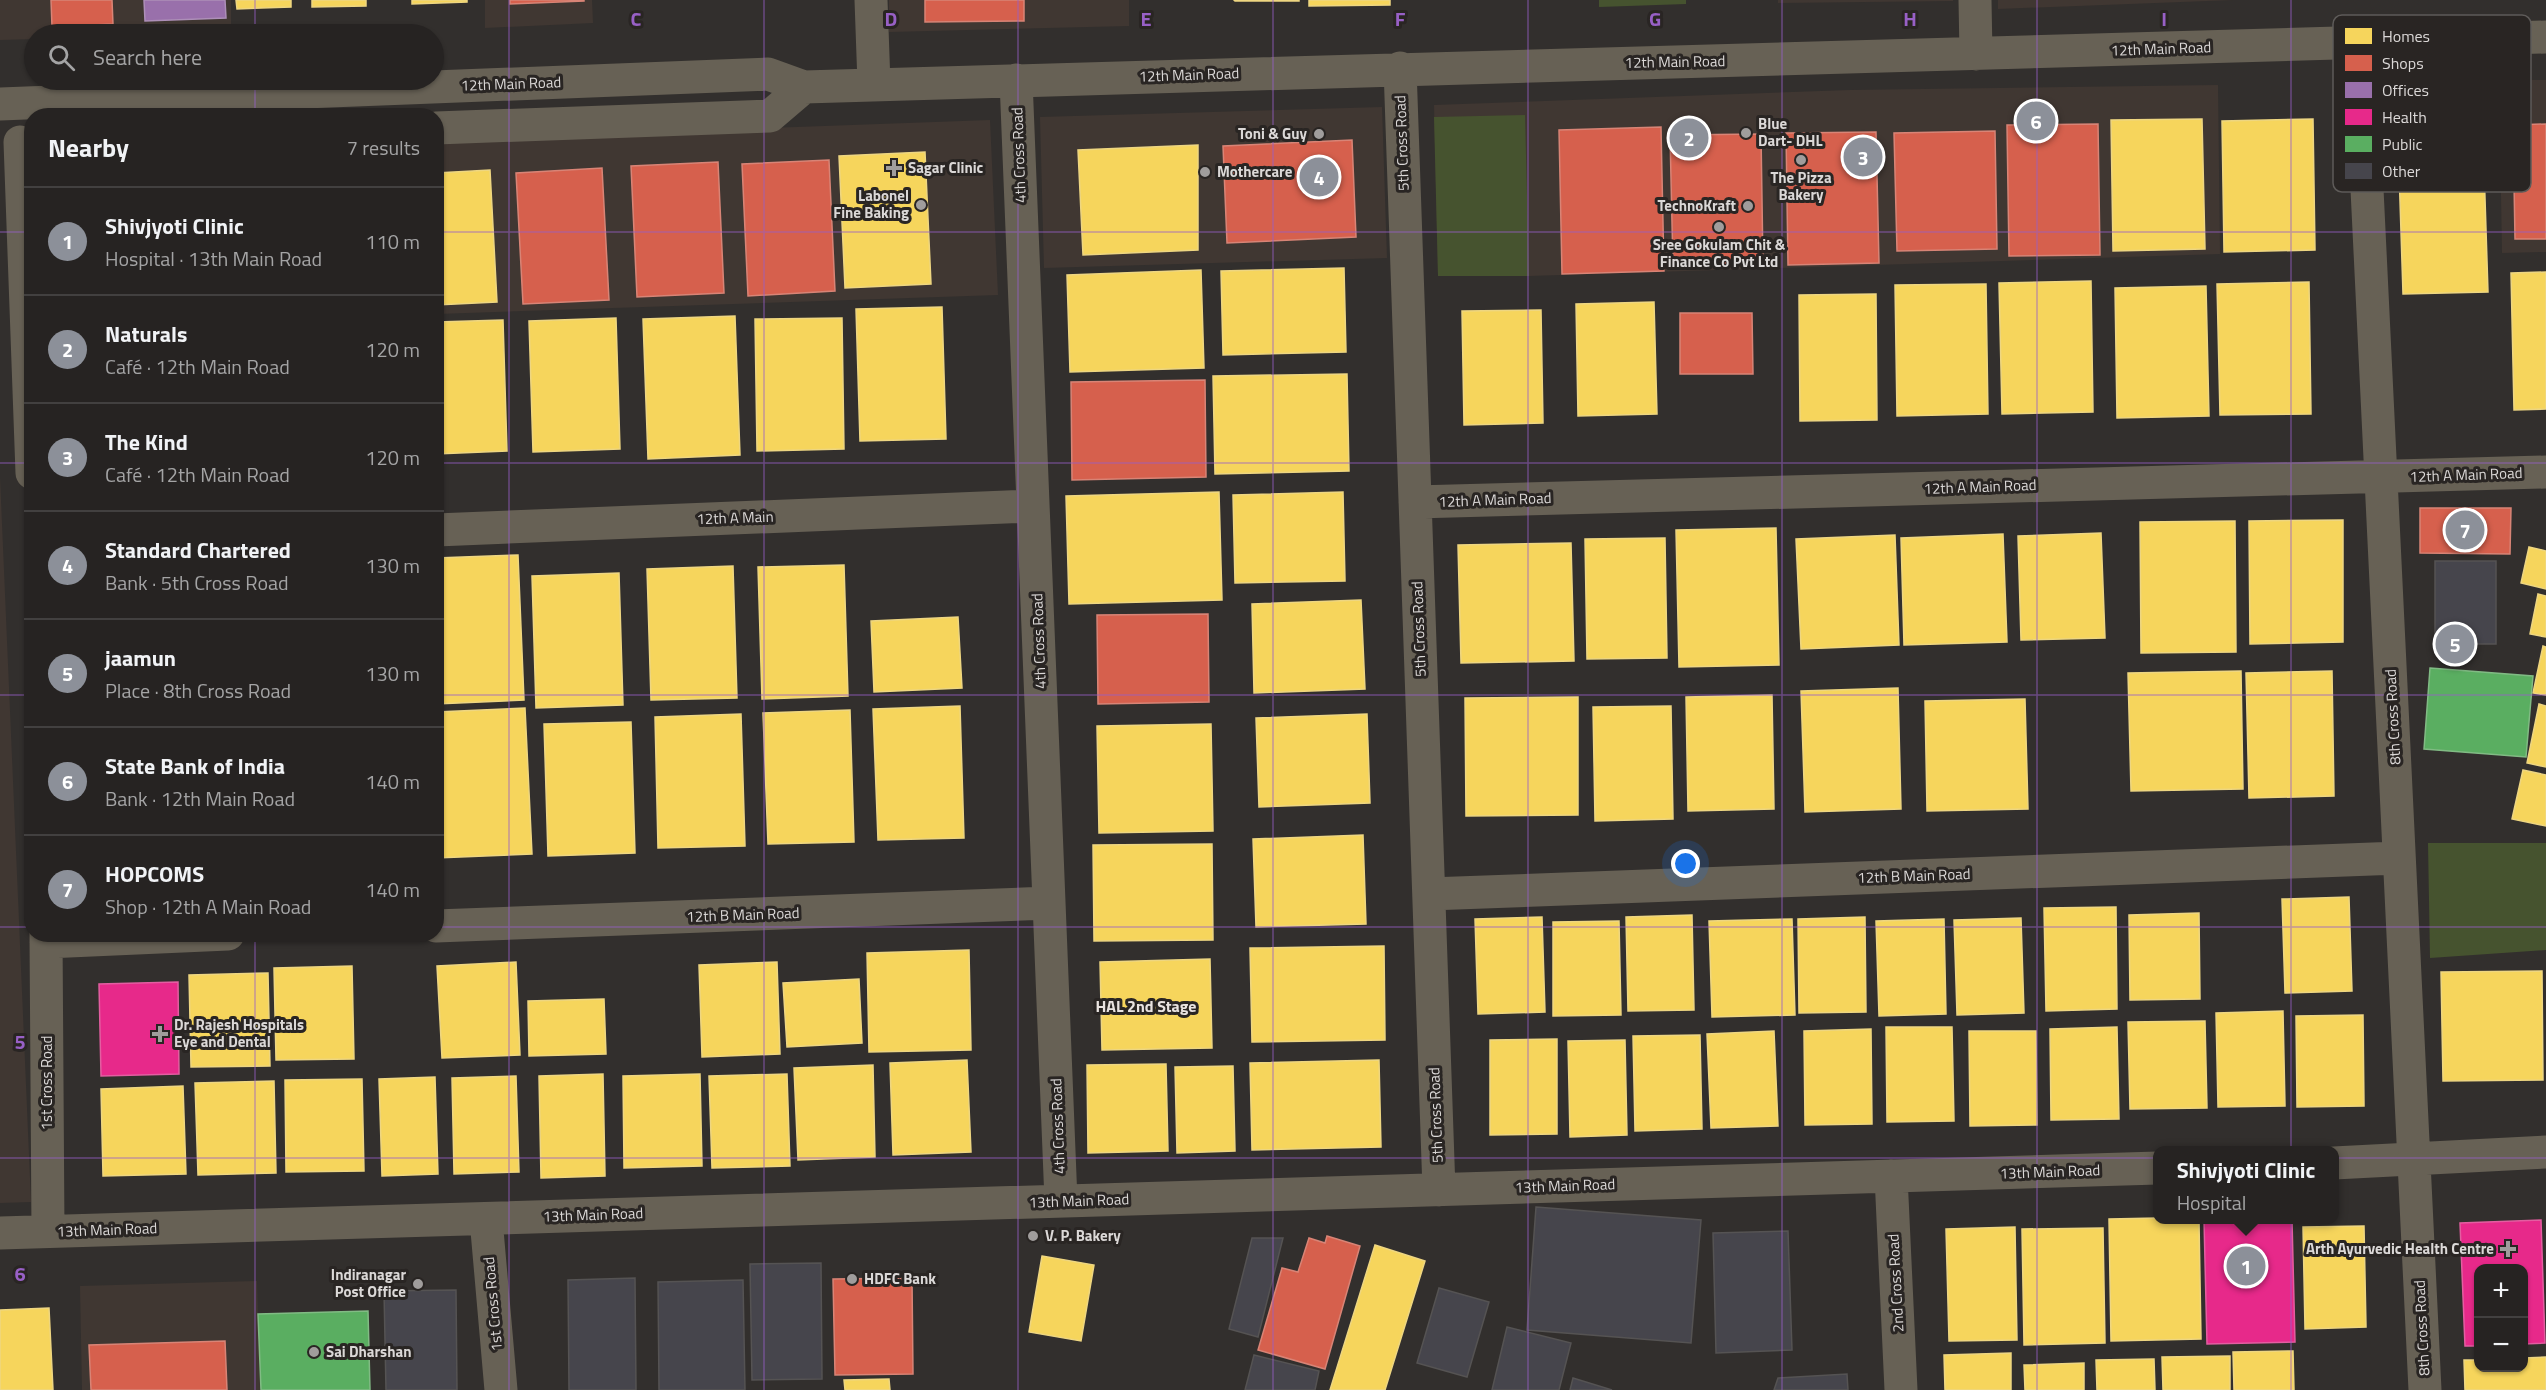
<!DOCTYPE html>
<meta charset="utf-8">
<style>
:root{--surface:#262322;--page:#322f2f;--text:#f1f3f6;--muted:#a4a4a5;--line:#424040;--accent:#8c9099}
body{margin:0;font-family:"Titillium Web",sans-serif;background:var(--page);color:var(--text)}
.controls{position:absolute;right:18px;bottom:18px;display:grid;overflow:hidden;border-radius:12px;box-shadow:0 2px 4px #0004}
.controls button{width:54px;height:54px;display:grid;place-items:center;padding:0;border:0;border-bottom:2px solid var(--line);background:var(--surface);color:var(--text);font:30px sans-serif}
.you{position:absolute;left:1686px;top:864px;width:21px;height:21px;margin:-15px;border:4px solid #fff;border-radius:50%;background:#1a73e8;box-shadow:0 0 0 9px #1a73e833}
.badge{display:grid;place-items:center;width:39px;height:39px;border-radius:50%;background:var(--accent);color:#fff;font-size:20px;font-weight:700}
.pin{position:absolute;translate:-50% -50%;border:3px solid #fff;box-shadow:0 2px 6px #0006}
.popup{position:absolute;left:2153px;top:1146px;width:186px;height:78px;box-sizing:border-box;display:grid;place-content:center;border-radius:12px;background:var(--surface);filter:drop-shadow(0 2px 4px #0005);font-size:20px;white-space:nowrap;color:var(--muted)}
.popup b{font-size:22px;color:var(--text)}
.popup::after{content:'';position:absolute;left:50%;top:100%;margin-left:-12px;border:12px solid transparent;border-top-color:var(--surface)}
.list{margin:0;padding:0;list-style:none}
h2{display:flex;justify-content:space-between;align-items:center;height:78px;margin:0;padding:0 24px;font-size:26px}
h2 small{font-size:20px;font-weight:400;color:var(--muted)}
.list li{display:grid;grid-template-columns:39px 1fr auto;gap:18px;align-items:center;box-sizing:border-box;height:108px;padding:0 24px;border-top:2px solid var(--line)}
.list b{display:block;font-size:22px;white-space:nowrap}
.list p{margin:0;font-size:20px;white-space:nowrap;color:var(--muted)}
.list em{font-size:20px;font-style:normal;color:var(--muted)}
.icon{flex:none;width:33px;height:33px;fill:none;stroke:currentColor;stroke-width:2;stroke-linecap:round;stroke-linejoin:round}
.map{position:relative;flex:none;width:2546px;height:1390px;overflow:hidden}
.search{position:absolute;background:var(--surface);box-shadow:0 2px 4px #0004;left:24px;top:24px;width:420px;height:66px;display:flex;align-items:center;gap:15px;box-sizing:border-box;padding:0 21px;border-radius:33px;color:var(--muted);font-size:22px}
.panel{position:absolute;background:var(--surface);box-shadow:0 2px 4px #0004;left:24px;top:108px;width:420px;height:834px;border-radius:24px}
.map>svg:first-child{display:block}
.built{fill:#403732}
.green{fill:#46532f}
.homes{fill:#f6d55c;stroke:#eed681;stroke-width:1.5}
.shops{fill:#d6604d;stroke:#d88476;stroke-width:1.5}
.offices{fill:#9970ab;stroke:#ad8fb8;stroke-width:1.5}
.health{fill:#e7298a;stroke:#e35ea1;stroke-width:1.5}
.public{fill:#5aae61;stroke:#81bb84;stroke-width:1.5}
.building{fill:#46454c;stroke:#555353;stroke-width:1.5}
.lines{fill:none;stroke-linecap:round;stroke-linejoin:round}
.minor{stroke:#676155;stroke-width:33}
.grid{fill:none;stroke:#9860c6;stroke-width:1.5;stroke-opacity:0.55}
.poi-dot{fill:#a09d9c;stroke:#292523;stroke-width:2}
.labels{text-anchor:middle;stroke-width:6;stroke-linejoin:round;paint-order:stroke}
.street-label{font-size:15px;fill:#dbd8d7;stroke:#292523}
.poi-label{font-size:15px;font-weight:bold;fill:#dbd8d7;stroke:#292523;text-anchor:start}
.neighbourhood-label{font-size:16px;font-weight:bold;fill:#e9e3e0;stroke:#292523}
.key{fill:#292523;stroke:#5e5b59;stroke-width:1.5}
.key-label{font-size:16px;fill:#dbd8d7}
.grid-label{font-size:20px;text-anchor:middle;font-weight:bold;fill:#9860c6;stroke:#292523;stroke-width:6;stroke-linejoin:round;paint-order:stroke}
</style>
<div class="map">
<svg width="2546" height="1390" viewBox="0 0 2546 1390">
<rect width="100%" height="100%" fill="#322f2d"/>
<path class="built" d="M0,0h231v34h-197v5l-34,1z
M485,0h107l1,23 -108,5z
M889,0h240v26l-240,6z
M1778,0h175v1l-175,2z
M1998,0h235l-235,9z
M2499,80h47v172l-44,1z
M2218,85l2,169 -691,22h-91l-4,-171 416,-15z
M1382,107l5,151 -343,10 -4,-151z
M990,120l8,175 -561,19 -1,-174z
M0,477l31,725 -31,1z
M257,1281l3,109h-178l-2,-104z"/>
<path class="green" d="M1599,0h87v4l-87,3z
M1525,115l4,161h-91l-4,-159z
M2428,843h118v107l-116,8z"/>
<path class="homes" d="M236,0h55v7l-54,2z
M312,0h54v6l-54,1z
M412,0h55v2l-55,2z
M1234,0h65v1h-64z
M1309,0h81v5l-81,1z
M2202,119l3,130 -92,2 -2,-131z
M2313,119l2,131 -91,2 -2,-131z
M1198,145v105l-115,5 -5,-105z
M925,152l6,132 -86,4 -6,-132z
M2484,167l4,125 -85,2 -4,-124z
M490,170l7,132 -61,3v-132z
M1344,268l2,84 -123,3 -2,-84z
M1201,270l3,98 -134,4 -3,-97z
M2546,272v137l-32,1 -3,-137z
M2091,281l2,131 -91,2 -3,-131z
M2309,282l2,132 -91,1 -3,-131z
M1986,284l2,130 -91,2 -2,-131z
M2206,286l3,130 -92,2 -2,-130z
M1876,294l1,126 -77,1 -1,-126z
M1654,302l3,112 -79,2 -2,-112z
M942,307l4,132 -86,2 -4,-132z
M1541,310l2,113 -79,2 -2,-114z
M735,316l5,139 -92,4 -5,-140z
M616,318l4,131 -87,3 -4,-131z
M842,318l2,131 -87,2 -2,-132z
M503,320l4,131 -71,3v-132z
M1347,374l2,97 -134,3 -2,-98z
M1219,492l3,108 -153,4 -3,-108z
M1343,492l2,89 -110,2 -2,-88z
M2343,520v122l-93,2 -1,-123z
M2235,521l1,131 -95,1 -1,-131z
M1776,528l3,137 -100,2 -3,-137z
M2101,533l4,105 -84,2 -3,-104z
M2003,534l4,108 -103,3 -3,-107z
M1895,535l4,110 -98,4 -5,-110z
M1665,538l2,120 -80,1 -2,-120z
M1571,543l3,118 -113,2 -3,-118z
M2529,547l17,4v38l-25,-6z
M518,555l6,145 -88,4v-146z
M844,565l4,131 -86,3 -4,-132z
M733,566l4,132 -86,2 -4,-131z
M619,573l4,132 -87,3 -4,-132z
M2538,594l8,2v41l-16,-3z
M1361,600l4,89 -111,4 -2,-89z
M958,617l4,71 -88,4 -3,-71z
M2543,646l3,1v48l-13,-2z
M2241,671l2,118 -112,2 -3,-118z
M2332,671l2,125 -85,2 -3,-125z
M1898,688l3,121 -96,3 -4,-121z
M1772,695l2,114 -86,2 -2,-114z
M1578,697v118l-112,1 -1,-118z
M2025,699l3,110 -101,2 -2,-110z
M2539,704l7,2v61l-19,-4z
M960,706l4,132 -86,2 -5,-131z
M1671,706l2,113 -78,2 -2,-114z
M525,708l7,146 -96,4v-146z
M850,710l4,132 -86,2 -5,-131z
M741,714l4,132 -87,2 -3,-131z
M1367,714l3,89 -111,4 -3,-89z
M631,722l4,131 -87,3 -4,-132z
M1211,724l2,107 -114,2 -2,-107z
M2523,770l23,5v51l-34,-7z
M1363,835l3,89 -110,3 -3,-88z
M1212,844l1,96 -119,1 -1,-96z
M2349,897l3,94 -67,2 -3,-94z
M2116,907l1,102 -71,2 -2,-103z
M2199,913l1,86 -70,1 -1,-85z
M1692,915l2,95 -66,1 -2,-94z
M1542,917l3,95 -67,2 -3,-95z
M1865,917l1,95 -67,1 -1,-94z
M2021,918l3,95 -67,2 -3,-95z
M1792,919l3,96 -83,2 -3,-96z
M1944,919l2,95 -67,2 -3,-95z
M1619,921l2,94 -68,1v-94z
M1384,946l1,94 -133,2 -2,-94z
M969,950l2,100 -102,2 -2,-99z
M1210,959l2,89 -110,2 -2,-88z
M516,962l4,93 -78,3 -5,-92z
M777,962l3,92 -78,3 -3,-92z
M352,966l2,93 -78,1 -2,-92z
M2542,971l1,109 -100,1 -2,-109z
M268,973l2,93 -79,1 -2,-92z
M859,979l3,64 -75,4 -4,-64z
M604,999l2,55 -77,2 -1,-55z
M2283,1011l2,95 -67,1 -2,-94z
M2363,1015l1,91 -67,1 -1,-91z
M2205,1021l2,87 -77,1 -2,-87z
M1886,1027h66l2,94 -67,1z
M2117,1027l2,92 -68,1 -1,-91z
M1871,1029l1,95 -67,1 -1,-94z
M1774,1031l4,95 -67,2 -4,-94z
M1969,1031h67l1,94 -67,1z
M1700,1035l2,94 -67,2 -2,-95z
M1557,1039v95l-67,1v-95z
M1625,1040l2,95 -57,2 -2,-96z
M967,1060l4,92 -78,3 -3,-92z
M1379,1060l2,87 -129,3 -2,-87z
M1166,1064l2,87 -80,2 -1,-88z
M873,1065l2,92 -77,3 -4,-92z
M1233,1066l2,85 -58,2 -2,-86z
M603,1074l2,102 -64,2 -2,-102z
M700,1074l2,92 -78,2 -1,-92z
M787,1074l3,92 -78,2 -3,-92z
M516,1076l3,96 -65,2 -2,-96z
M435,1077l3,97 -56,2 -3,-97z
M362,1079l2,92 -78,1 -1,-92z
M274,1081l2,92 -78,2 -3,-92z
M183,1086l3,88 -83,2 -2,-87z
M2158,1218l41,2 2,119 -90,2 -2,-122z
M2364,1226l2,101 -61,2 -2,-102z
M2015,1227l2,113 -68,1 -3,-112z
M2103,1228l2,115 -81,2 -2,-116z
M1375,1245l50,16 -40,129h-55z
M1042,1256l52,9 -13,76 -52,-9z
M49,1308l4,82h-53v-80z
M2293,1351l1,39h-60l-1,-38z
M2011,1353v37h-66l-1,-35z
M2230,1356v34h-67l-1,-33z
M2546,1357v33h-81l-1,-30h14v8h46v-10z
M2154,1359l1,31h-58l-1,-30z
M2084,1363v27h-59l-1,-25z
M889,1379l1,11h-45l-1,-10z"/>
<path class="shops" d="M51,0h61l1,24 -61,3z
M510,0h74v1l-74,3z
M925,0h99v21l-99,1z
M2098,124l2,131 -91,1 -2,-131z
M2546,124v115h-31l-2,-114z
M1661,127l3,144 -102,3 -3,-144z
M1995,131l2,118 -100,2 -3,-118z
M1876,132l3,131 -91,2 -2,-132z
M1761,134l2,131 -90,1 -3,-131z
M1352,140l4,97 -129,6 -4,-97z
M829,160l6,131 -87,5 -6,-132z
M718,162l6,131 -87,4 -6,-131z
M602,168l7,132 -86,4 -7,-131z
M1680,313h72l1,61h-73z
M1205,380l1,97 -134,3 -1,-98z
M2420,508h91l-1,46 -90,-1z
M1208,614l1,88 -111,2 -1,-89z
M1327,1236l33,10 -35,123 -67,-19 24,-82 16,4 11,-34 16,5z
M912,1278l1,96 -78,1 -2,-96z
M225,1341l2,49h-136l-2,-45z"/>
<path class="offices" d="M144,0h81l1,18 -81,3z"/>
<path class="health" d="M178,982l1,92 -78,2 -2,-92z
M2204,1220h88l3,122 -88,2z
M2541,1220l4,123 -21,1v-76h-46v78h-13l-5,-123z"/>
<path class="public" d="M2430,668l103,8 -7,81 -102,-8z
M368,1311l2,79h-109l-3,-76z"/>
<path class="building" d="M2435,561h61v83h-61z
M1536,1207l165,13 -10,123 -164,-13z
M1788,1231l4,119 -76,3 -3,-120z
M1252,1238h31l-25,99 -29,-8z
M821,1263l1,116 -70,1 -2,-116z
M635,1278l1,112h-67l-1,-110z
M743,1280l2,110h-86l-1,-108z
M1439,1288l50,14 -22,75 -50,-14z
M456,1290l1,100h-71l-2,-99z
M1507,1327l64,16 -12,47h-67z
M1254,1355l65,16 -4,19h-70z
M1847,1374l1,16h-74l4,-12z
M1573,1378l39,12h-42z"/>
<g class="lines">
<path class="minor" d="M871,0l3,84
M1975,0l1,54
M2360,44l65,1346
M1400,68l39,1122
M1016,80l45,1121
M0,104l768,-30 36,13 1742,-50
M436,128l334,-12 34,-29
M20,142l12,331
M1415,502l1131,-30
M436,530l597,-24
M1429,894l970,-36
M436,926l613,-23
M46,934l2,297
M46,942l182,-8
M2334,1163l212,-11
M1891,1176l10,214
M486,1219l15,171
M0,1233l2158,-65"/>
</g>
<path class="grid" d="M255,0v34M509,0v1390M764,0v1390M1018,0v1390M1273,0v1390M1528,0v1390M1782,0v1390M2037,0v1390M2291,0v1390M255,80v36M0,232h32M436,232h2110M0,463h32M436,463h2110M0,695h32M436,695h2110M0,927h32M436,927h2110M255,934v456M0,1158h2546"/>
<g class="poi-dot">
<circle cx="1746" cy="133" r="6"/>
<circle cx="1319" cy="134" r="6"/>
<circle cx="1801" cy="160" r="6"/>
<path d="M891 159h6v6h6v6h-6v6h-6v-6h-6v-6h6z"/>
<circle cx="1205" cy="172" r="6"/>
<circle cx="921" cy="205" r="6"/>
<circle cx="1748" cy="206" r="6"/>
<circle cx="1719" cy="227" r="6"/>
<path d="M157 1025h6v6h6v6h-6v6h-6v-6h-6v-6h6z"/>
<circle cx="1033" cy="1236" r="6"/>
<path d="M2505 1240h6v6h6v6h-6v6h-6v-6h-6v-6h6z"/>
<circle cx="852" cy="1279" r="6"/>
<circle cx="418" cy="1284" r="6"/>
<circle cx="314" cy="1352" r="6"/>
</g>
<g class="labels">
<g class="street-label">
<text transform="translate(2161 49) rotate(-2)" y="5">12th Main Road</text>
<text transform="translate(1675 62) rotate(-1)" y="5">12th Main Road</text>
<text transform="translate(1189 75) rotate(-2)" y="5">12th Main Road</text>
<text transform="translate(511 84) rotate(-2)" y="5">12th Main Road</text>
<text transform="translate(1402 143) rotate(-92)" y="5">5th Cross Road</text>
<text transform="translate(1019 155) rotate(-92)" y="5">4th Cross Road</text>
<text transform="translate(2466 475) rotate(-2)" y="5">12th A Main Road</text>
<text transform="translate(1980 487) rotate(-2)" y="5">12th A Main Road</text>
<text transform="translate(1495 500) rotate(-2)" y="5">12th A Main Road</text>
<text transform="translate(735 518) rotate(-2)" y="5">12th A Main</text>
<text transform="translate(1419 629) rotate(-92)" y="5">5th Cross Road</text>
<text transform="translate(1039 641) rotate(-92)" y="5">4th Cross Road</text>
<text transform="translate(2393 717) rotate(-93)" y="5">8th Cross Road</text>
<text transform="translate(1914 876) rotate(-2)" y="5">12th B Main Road</text>
<text transform="translate(743 915) rotate(-2)" y="5">12th B Main Road</text>
<text transform="translate(47 1083) rotate(-90)" y="5">1st Cross Road</text>
<text transform="translate(1436 1115) rotate(-92)" y="5">5th Cross Road</text>
<text transform="translate(1058 1126) rotate(-92)" y="5">4th Cross Road</text>
<text transform="translate(2050 1172) rotate(-2)" y="5">13th Main Road</text>
<text transform="translate(1565 1186) rotate(-2)" y="5">13th Main Road</text>
<text transform="translate(1079 1201) rotate(-2)" y="5">13th Main Road</text>
<text transform="translate(593 1215) rotate(-2)" y="5">13th Main Road</text>
<text transform="translate(107 1230) rotate(-2)" y="5">13th Main Road</text>
<text transform="translate(1896 1283) rotate(-93)" y="5">2nd Cross Road</text>
<text transform="translate(493 1304) rotate(-95)" y="5">1st Cross Road</text>
<text transform="translate(2422 1328) rotate(-93)" y="5">8th Cross Road</text>
</g>
<g class="poi-label">
<text x="1758" y="129">Blue<tspan x="1758" dy="17">Dart- DHL</tspan></text>
<text x="1307" y="139" text-anchor="end">Toni &amp; Guy</text>
<text x="908" y="173">Sagar Clinic</text>
<text x="1217" y="177">Mothercare</text>
<text x="1801" y="183" text-anchor="middle">The Pizza<tspan x="1801" dy="17">Bakery</tspan></text>
<text x="909" y="201" text-anchor="end">Labonel<tspan x="909" dy="17">Fine Baking</tspan></text>
<text x="1736" y="211" text-anchor="end">TechnoKraft</text>
<text x="1719" y="250" text-anchor="middle">Sree Gokulam Chit &amp;<tspan x="1719" dy="17">Finance Co Pvt Ltd</tspan></text>
<text x="174" y="1030">Dr. Rajesh Hospitals<tspan x="174" dy="17">Eye and Dental</tspan></text>
<text x="1045" y="1241">V. P. Bakery</text>
<text x="2494" y="1254" text-anchor="end">Arth Ayurvedic Health Centre</text>
<text x="406" y="1280" text-anchor="end">Indiranagar<tspan x="406" dy="17">Post Office</tspan></text>
<text x="864" y="1284">HDFC Bank</text>
<text x="326" y="1357">Sai Dharshan</text>
</g>
<g class="neighbourhood-label">
<text x="1146" y="1012">HAL 2nd Stage</text>
</g>
</g>
<rect x="2333" y="15" width="198" height="177" rx="9" class="key"/>
<rect x="2345" y="28" width="27" height="16" fill="#f6d55c"/>
<rect x="2345" y="55" width="27" height="16" fill="#d6604d"/>
<rect x="2345" y="82" width="27" height="16" fill="#9970ab"/>
<rect x="2345" y="109" width="27" height="16" fill="#e7298a"/>
<rect x="2345" y="136" width="27" height="16" fill="#5aae61"/>
<rect x="2345" y="163" width="27" height="16" fill="#46454c"/>
<g class="key-label">
<text x="2382" y="42">Homes</text>
<text x="2382" y="69">Shops</text>
<text x="2382" y="96">Offices</text>
<text x="2382" y="123">Health</text>
<text x="2382" y="150">Public</text>
<text x="2382" y="177">Other</text>
</g>
<g class="grid-label">
<text x="636" y="26">C</text>
<text x="891" y="26">D</text>
<text x="1146" y="26">E</text>
<text x="1400" y="26">F</text>
<text x="1655" y="26">G</text>
<text x="1910" y="26">H</text>
<text x="2164" y="26">I</text>
<text x="20" y="1049">5</text>
<text x="20" y="1281">6</text>
</g>
</svg>
<div class="controls">
<button>+</button>
<button>−</button>
</div>
<div class="you"></div>
<div class="pin badge" style="left:2246px;top:1266px">1</div>
<div class="popup"><b>Shivjyoti Clinic</b>Hospital</div>
<div class="pin badge" style="left:1689px;top:138px">2</div>
<div class="pin badge" style="left:1863px;top:157px">3</div>
<div class="pin badge" style="left:1319px;top:177px">4</div>
<div class="pin badge" style="left:2455px;top:644px">5</div>
<div class="pin badge" style="left:2036px;top:121px">6</div>
<div class="pin badge" style="left:2465px;top:530px">7</div>
<div class="search"><svg class="icon" aria-label="search" viewBox="0 0 24 24"><circle cx="10" cy="10" r="6"/><path d="M15 15l6 6"/></svg>Search here</div>
<section class="panel">
<h2>Nearby<small>7 results</small></h2>
<ul class="list">
<li><span class="badge">1</span><div><b>Shivjyoti Clinic</b><p>Hospital · 13th Main Road</p></div><em>110 m</em></li>
<li><span class="badge">2</span><div><b>Naturals</b><p>Café · 12th Main Road</p></div><em>120 m</em></li>
<li><span class="badge">3</span><div><b>The Kind</b><p>Café · 12th Main Road</p></div><em>120 m</em></li>
<li><span class="badge">4</span><div><b>Standard Chartered</b><p>Bank · 5th Cross Road</p></div><em>130 m</em></li>
<li><span class="badge">5</span><div><b>jaamun</b><p>Place · 8th Cross Road</p></div><em>130 m</em></li>
<li><span class="badge">6</span><div><b>State Bank of India</b><p>Bank · 12th Main Road</p></div><em>140 m</em></li>
<li><span class="badge">7</span><div><b>HOPCOMS</b><p>Shop · 12th A Main Road</p></div><em>140 m</em></li>
</ul>
</section>
</div>
